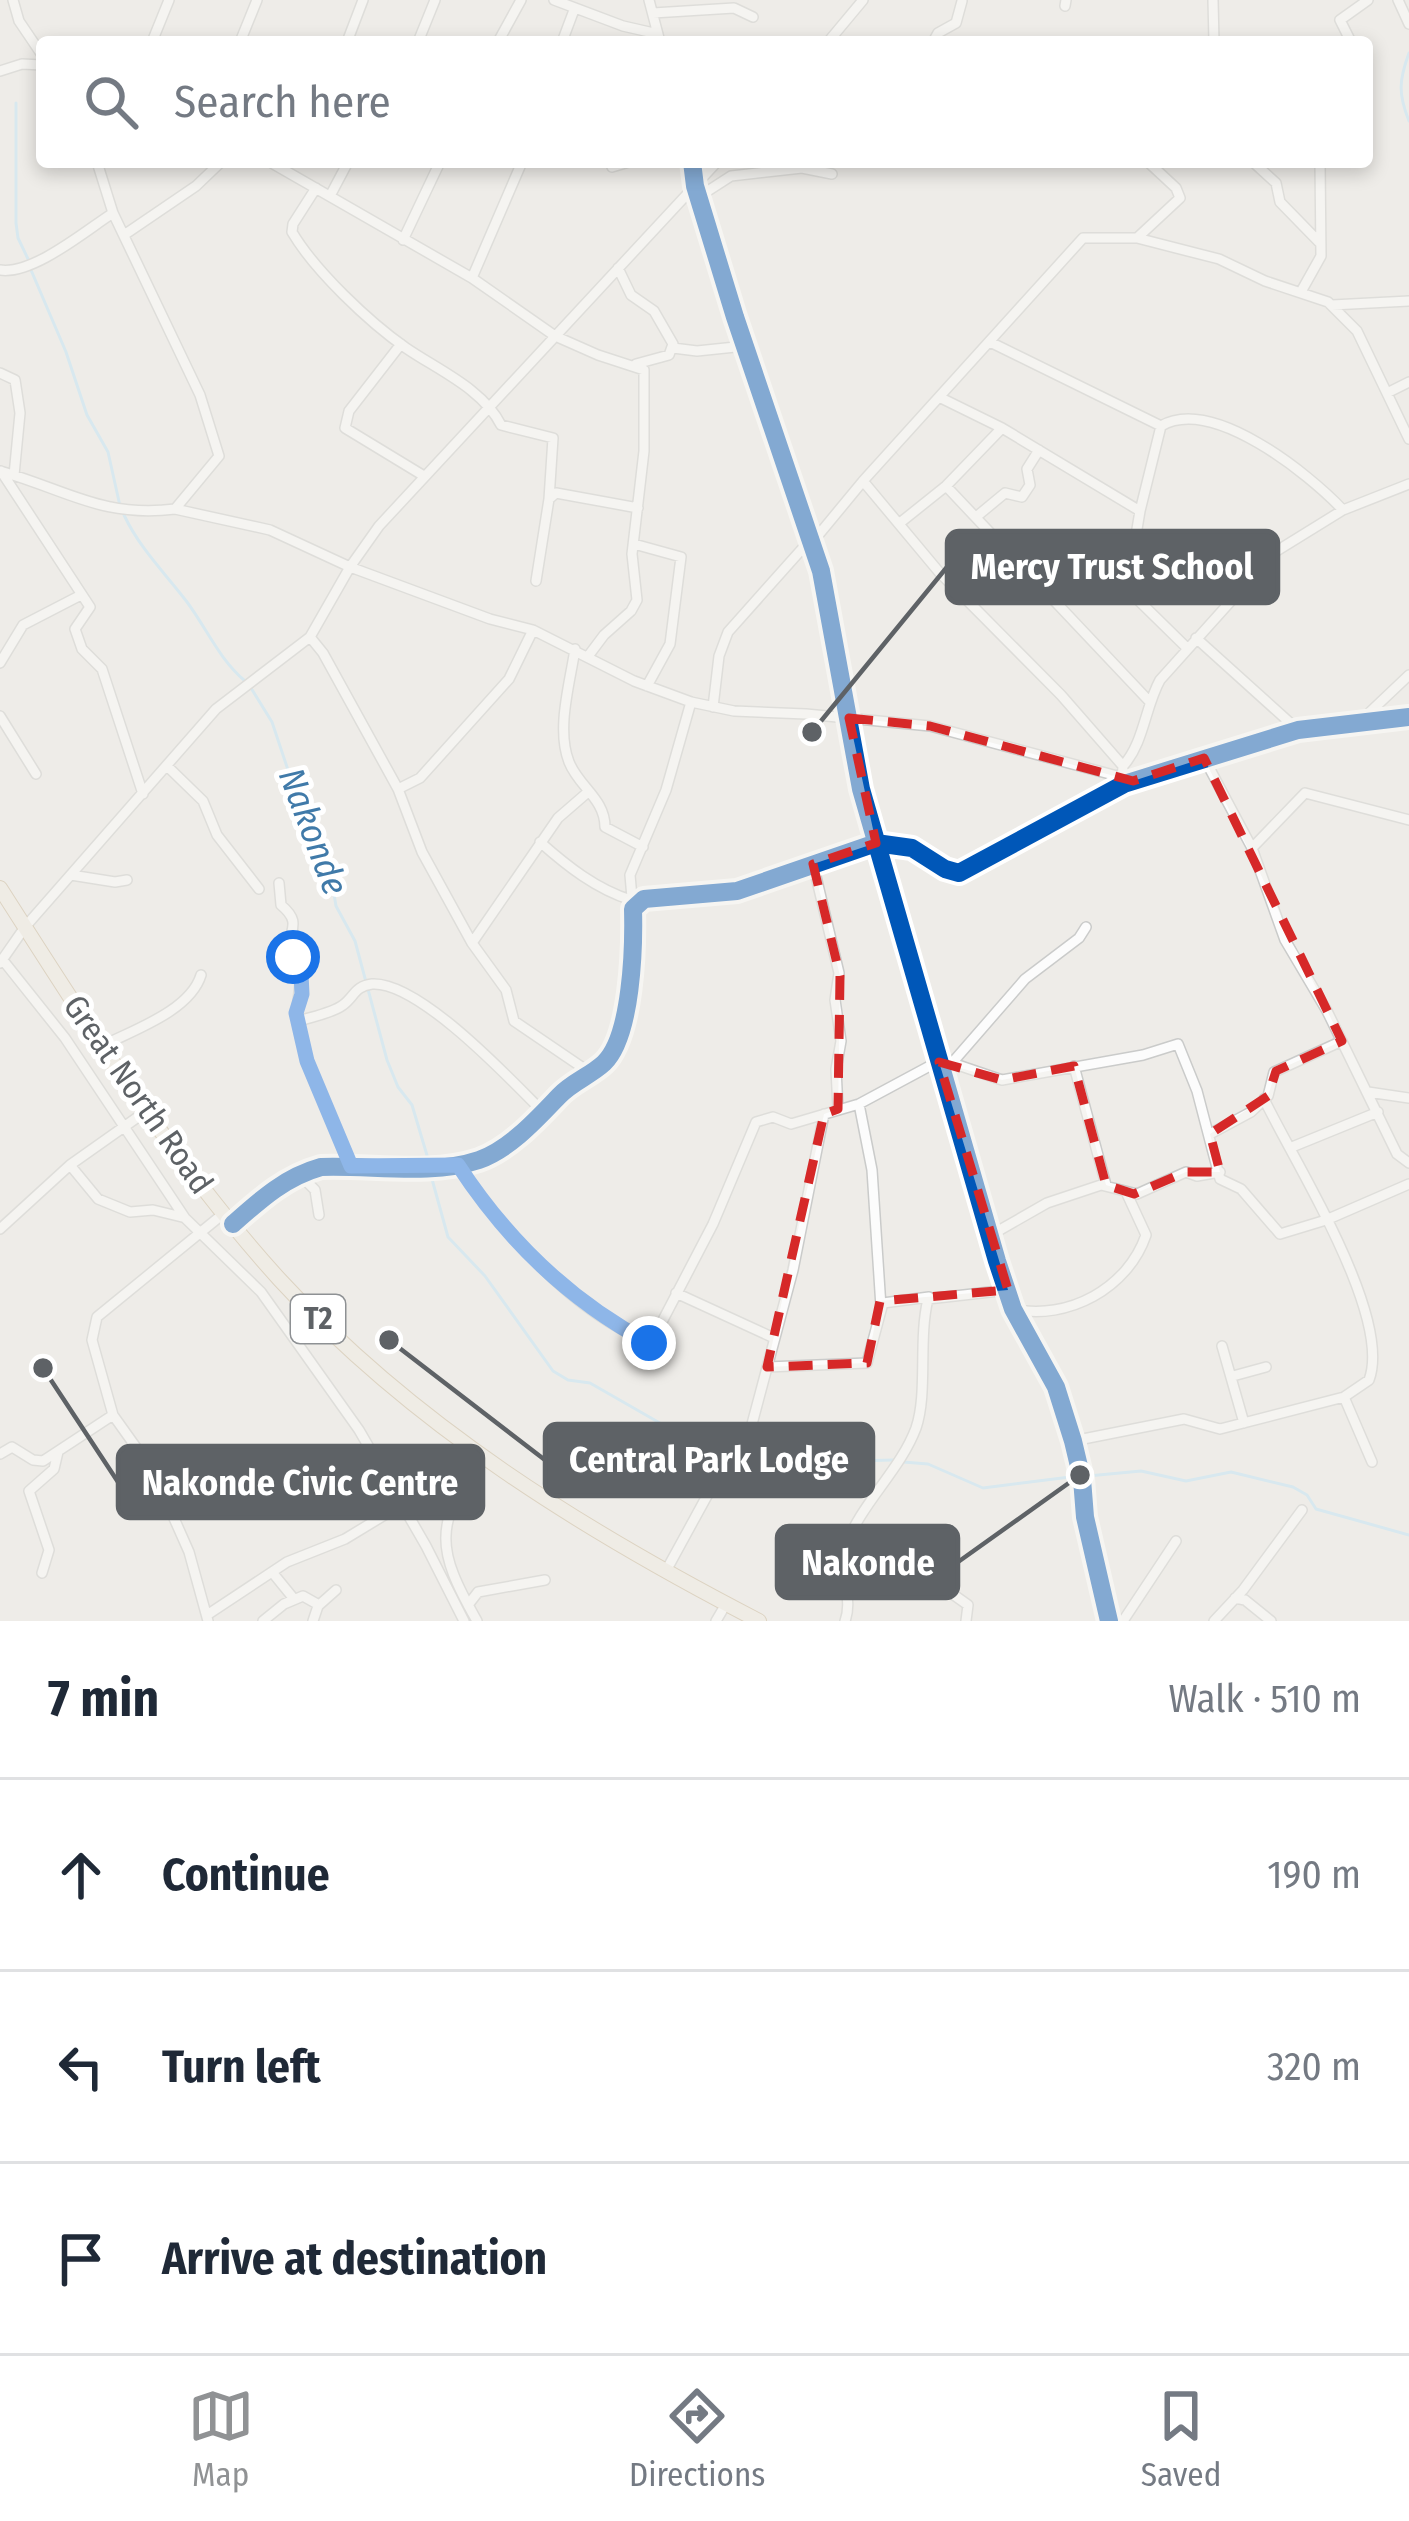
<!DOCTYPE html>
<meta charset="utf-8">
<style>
:root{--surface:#fff;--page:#f6f6f7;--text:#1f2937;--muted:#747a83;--line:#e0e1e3;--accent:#909294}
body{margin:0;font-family:"Fira Sans Condensed",sans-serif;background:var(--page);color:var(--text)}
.stop{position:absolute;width:36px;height:36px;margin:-27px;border:9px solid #1a73e8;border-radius:50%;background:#fff}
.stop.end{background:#1a73e8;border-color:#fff;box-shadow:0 3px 12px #0008}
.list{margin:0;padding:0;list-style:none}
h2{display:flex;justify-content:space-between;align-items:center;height:156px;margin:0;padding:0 48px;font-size:51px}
h2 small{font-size:39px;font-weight:400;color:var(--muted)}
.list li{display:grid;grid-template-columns:78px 1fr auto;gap:36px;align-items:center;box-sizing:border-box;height:192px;padding:0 48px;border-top:3px solid var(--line)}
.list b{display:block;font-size:45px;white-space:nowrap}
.list em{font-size:39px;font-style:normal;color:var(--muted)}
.icon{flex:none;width:66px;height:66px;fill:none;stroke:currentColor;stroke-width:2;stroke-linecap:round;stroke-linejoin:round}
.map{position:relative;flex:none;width:1409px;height:1621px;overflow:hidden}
.search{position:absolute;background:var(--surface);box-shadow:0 6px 18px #0003;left:36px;right:36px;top:36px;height:132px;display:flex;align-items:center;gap:30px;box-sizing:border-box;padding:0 42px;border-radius:12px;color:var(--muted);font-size:45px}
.sheet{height:732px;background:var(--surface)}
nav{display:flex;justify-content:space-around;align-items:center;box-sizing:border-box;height:168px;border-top:3px solid var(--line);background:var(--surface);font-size:33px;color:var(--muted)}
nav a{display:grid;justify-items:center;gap:6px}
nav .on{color:var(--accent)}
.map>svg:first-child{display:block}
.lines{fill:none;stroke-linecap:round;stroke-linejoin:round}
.stream{stroke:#bce3f8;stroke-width:3}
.minor-casing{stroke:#cacbca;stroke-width:12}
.highway-casing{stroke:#c6b394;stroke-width:16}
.minor{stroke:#fcfcfc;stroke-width:9}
.highway{stroke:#f0ebe2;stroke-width:14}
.cycleway-casing{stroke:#fff;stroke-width:26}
.cycleway{stroke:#0057b8;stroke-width:18}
.route{stroke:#1a73e8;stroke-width:15}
.marked{fill:none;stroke:#d62828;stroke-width:9;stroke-dasharray:24 15;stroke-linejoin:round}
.labels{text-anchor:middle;stroke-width:10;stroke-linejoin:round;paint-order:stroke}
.shield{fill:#fff;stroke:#8e9194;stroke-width:3}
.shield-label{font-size:30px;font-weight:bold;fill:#5e6266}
.street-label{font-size:33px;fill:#5e6266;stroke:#fff}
.water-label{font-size:36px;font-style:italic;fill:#407aa9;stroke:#fff}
.leader{fill:none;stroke:#5e6266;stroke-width:4.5}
.callout-dot{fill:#5e6266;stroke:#fff;stroke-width:4.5}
.callout{fill:#5e6266;stroke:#5e6266;stroke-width:4.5}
.callout-label{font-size:36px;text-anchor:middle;font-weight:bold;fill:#fff}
</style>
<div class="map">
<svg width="1409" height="1621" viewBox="0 0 1409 1621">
<rect width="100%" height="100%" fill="#eeece8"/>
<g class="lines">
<path class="stream" d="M1409,53c-10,27 -11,41 0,68
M16,103v120l2,15 11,23
M31,270l35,82 21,63 21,37 12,54
M124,515c16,34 41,58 63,87 20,27 32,57 58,79
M251,688l21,34 33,99 24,44 7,41 19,35 32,119 11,27 14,18 17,57
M430,1172l18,65 37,39 68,95 15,9 22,3 103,59 45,11
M745,1457l14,5 30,-13 62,12 42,-1
M903,1462l25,2 55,24 95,-12
M1088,1476l53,-5 45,10 45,-9 62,15 14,8 9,14 93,26"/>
<defs>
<path id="minor" d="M13,0l6,21 23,34
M554,0l69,26 35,8
M649,0l11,42
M1213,0l1,42
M1398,0l11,24
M1065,6l1,-6
M653,13l81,-5 19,9
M152,42l17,-42
M240,42l17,-42
M347,42l16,-42
M418,42l17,-42
M498,42l23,-42
M562,42l12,-32
M828,42l35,-42
M933,42l5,-9 18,-10 6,-22
M1351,42l-11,-22 28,-20
M0,71l22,-7 20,1
M270,162l202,116 83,58 43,19 46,15v81l-12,103 5,46 -6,11 -27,24 -15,20
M692,162l3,24 40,131 86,254 40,218 136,472 16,48 43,78 17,54 9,38 3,38 24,104
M1253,162l23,21 4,19 41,42
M612,167l17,-5
M316,188l-23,36 -1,8c23,39 77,90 114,116 32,22 77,41 95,77l52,13 -4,61 -13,82
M330,196l18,-34
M700,196l31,-20 71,-8 30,6
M124,235l72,-49 25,-24
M1137,238l43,-40 -4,-10 -28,-26
M403,240l37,-78
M618,268l13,27 23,16 19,33 -4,11 -33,9
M0,270c33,5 85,-39 113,-57
M472,278l50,-116
M1302,290l19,-34 -1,-94
M1332,305l77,-4
M990,342l171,84
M401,344l-52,67 -4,17 79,48
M673,348l24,3 48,-5
M0,373l15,7 5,33 -6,62
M1387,393l22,-11
M941,398l61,30 138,83
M0,471c67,19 102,47 175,38l44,-53 -19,-61 -87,-182 -16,-51
M1,471l89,136 -15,22 7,20 20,20 41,125
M863,481l76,91 122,123 62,71
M946,486l203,215
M549,499l7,-6 82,15
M175,509l95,21 80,37 140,52 43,11 101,51 57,21 43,9 72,3 124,12 191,51
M976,517l29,-24 17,4 8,-12 -3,-16 12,-19
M901,522l45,-36 56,-58
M634,544l47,13 -11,87 -23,42
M811,544l52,-63 220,-243h54l82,21 46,22 63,21 29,29 52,108
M310,637l13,16 75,136 24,63 50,91 34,47 8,31 75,51
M1196,638l102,92
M1187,648l-55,-54 -4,-11 12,-72 21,-85c51,-30 147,47 182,84
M575,649c-5,34 -19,80 -6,113 10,25 36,37 36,65l38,20
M0,663l23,-38 58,-30
M713,707l6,-51 9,-24 82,-92
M0,716l36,58
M1368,722l2,-10 39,-37
M1204,758l48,90 33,92 42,71 70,143 12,9
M167,766l36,35 14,34 42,54
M1122,780l1,-14c21,-23 22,-59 37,-86l115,-128 68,-42 66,-26
M398,789l22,-11 89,-99 24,-49
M540,842c27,24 56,47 91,58
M1252,848l53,-55 104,27
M813,864l26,109 -4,27 6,41 -5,28 2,40
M71,875l44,7 12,-2
M279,883l2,22c25,21 2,27 11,50 10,30 9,21 5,53 -4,33 40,123 54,158
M633,909l-3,-34 36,-85 25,-88
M472,943l86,-125 30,-26
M2,959l63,79 120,180 76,74 98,138 67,116 38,75
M0,963l25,-36 191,-218 94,-72 40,-70 29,-41 338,-364
M299,1021c12,-4 34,-8 44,-16 11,-8 12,-19 29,-21 47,-3 139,96 172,129
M102,1046c31,-16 88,-35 99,-71
M952,1063l50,17 141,-25 35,-11 19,47 23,88 21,10 39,45 46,-14 83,-36
M952,1063l73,-84 54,-41 7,-11
M1074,1066l32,119
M1368,1092l41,6
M859,1104l13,66 9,137
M1210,1134l41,-22 17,-16 6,-24 68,-31
M1292,1147l86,-35
M70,1165l28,34 32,13 23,-2 29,7
M458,1165c44,67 116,149 193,178l62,-119 43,-102 17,-5 18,7 68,-20 80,-43
M299,1174l16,16 4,25
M233,1224c27,-24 52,-47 88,-57 51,-2 110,9 158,-7 31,-11 58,-41 80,-64 13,-14 31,-20 45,-33 28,-27 30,-117 29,-154l11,-10 93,-8 139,-48 36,5 33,21 14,4 165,-89 174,-54 111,-13
M0,1229l70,-64 75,-53
M991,1235l56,-32 54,-18 36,9 49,-22 11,4 23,-4
M676,1293l98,45
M1013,1309c55,12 115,-21 133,-74l-19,-41
M1222,1346l22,77
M767,1367l100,-4 16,-60 46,-6
M1233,1376l33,-9
M1344,1397l28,65
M1073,1441l111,-22 36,10 124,-32 25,-17c24,-64 -76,-220 -105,-281
M0,1454l12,-7 21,13 10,1 70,-46
M944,1546l-14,32 38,27 -2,16
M667,1569l41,-75 27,-29 13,-26 45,-169 31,-156
M272,1572l22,27
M42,1573l7,-23 -20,-59 25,-22 4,-17
M1235,1598l10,2 26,21
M468,1605l10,-13 67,-12
M207,1615l80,-53 58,-23 56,-34
M208,1621l-19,-69 -36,-81 -40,-56 -21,-75 5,-23 126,-103
M263,1621l21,-17 19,-8 16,9
M313,1621l5,-15 18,-16
M477,1621c-42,-74 -41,-92 0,-166
M716,1621l10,-17
M845,1621c9,-24 -8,-47 0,-73 15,-44 55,-77 71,-120 12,-35 2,-88 12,-129l80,-9
M1123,1621l53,-80
M1214,1621l29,-31 59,-80"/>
<path id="highway" d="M0,888c87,136 171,272 280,392 134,146 305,251 479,341"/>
</defs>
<use href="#minor" class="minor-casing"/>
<use href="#highway" class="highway-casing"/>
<use href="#minor" class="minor"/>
<use href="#highway" class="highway"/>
<defs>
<path id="cycleway" d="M692,162l3,24 40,131 86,254 40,218 136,472 16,48 43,78 17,54 9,38 3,38 24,104
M233,1224c27,-24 52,-47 88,-57 51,-2 110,9 158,-7 31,-11 58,-41 80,-64 13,-14 31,-20 45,-33 28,-27 30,-117 29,-154l11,-10 93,-8 139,-48 36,5 33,21 14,4 165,-89 174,-54 111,-13"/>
</defs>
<use href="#cycleway" class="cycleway-casing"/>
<use href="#cycleway" class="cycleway"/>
</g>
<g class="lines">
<path class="route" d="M293,957l8,17 1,20 -6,19 11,48 44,105 107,-1c49,75 112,136 191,178"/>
</g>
<path d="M0 0H1409V1621H0ZM849,718l81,8 203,55 71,-23 138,283 -66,30 -8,25 -58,38 10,38h-34l-52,22 -28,-9 -32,-119 -72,14 -63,-18 69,228 -128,11 -13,62 -100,4 57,-253 14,-5 2,-133 -27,-112 63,-21z" fill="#eeece8" fill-opacity=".55" fill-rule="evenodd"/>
<path class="marked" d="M849,718l81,8 203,55 71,-23 138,283 -66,30 -8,25 -58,38 10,38h-34l-52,22 -28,-9 -32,-119 -72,14 -63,-18 69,228 -128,11 -13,62 -100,4 57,-253 14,-5 2,-133 -27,-112 63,-21z"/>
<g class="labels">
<rect class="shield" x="291" y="1295" width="54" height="48" rx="9"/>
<g class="shield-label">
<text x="318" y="1329">T2</text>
</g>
<g class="street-label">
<text transform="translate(139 1094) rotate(55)" y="12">Great North Road</text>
</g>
<g class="water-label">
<text transform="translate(314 831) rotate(69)" y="13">Nakonde</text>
</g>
</g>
<path class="leader" d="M812 732L947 567M389 1340L545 1460M43 1368L118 1482M1080 1475L958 1562"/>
<g class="callout-dot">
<circle cx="812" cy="732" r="12"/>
<circle cx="389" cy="1340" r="12"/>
<circle cx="43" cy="1368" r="12"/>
<circle cx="1080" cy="1475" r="12"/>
</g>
<g class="callout">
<rect x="947" y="531" width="331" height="72" rx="12"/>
<rect x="545" y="1424" width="328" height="72" rx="12"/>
<rect x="118" y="1446" width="365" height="72" rx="12"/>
<rect x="777" y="1526" width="181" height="72" rx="12"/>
</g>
<g class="callout-label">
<text x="1112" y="579">Mercy Trust School</text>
<text x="709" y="1472">Central Park Lodge</text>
<text x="300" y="1495">Nakonde Civic Centre</text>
<text x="868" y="1575">Nakonde</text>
</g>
</svg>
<div class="stop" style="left:293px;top:957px"></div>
<div class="stop end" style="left:649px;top:1343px"></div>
<div class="search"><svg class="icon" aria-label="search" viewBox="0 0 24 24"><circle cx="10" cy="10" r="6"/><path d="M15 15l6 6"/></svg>Search here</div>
</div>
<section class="sheet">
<h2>7 min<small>Walk · 510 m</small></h2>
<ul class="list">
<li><svg class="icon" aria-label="ahead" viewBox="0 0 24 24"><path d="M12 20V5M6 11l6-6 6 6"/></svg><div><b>Continue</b></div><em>190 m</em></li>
<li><svg class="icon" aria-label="left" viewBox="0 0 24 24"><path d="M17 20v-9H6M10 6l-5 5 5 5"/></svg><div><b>Turn left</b></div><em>320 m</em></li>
<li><svg class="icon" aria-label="arrive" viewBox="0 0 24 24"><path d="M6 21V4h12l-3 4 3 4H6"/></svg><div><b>Arrive at destination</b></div></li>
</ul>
</section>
<nav>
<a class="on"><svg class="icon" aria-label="map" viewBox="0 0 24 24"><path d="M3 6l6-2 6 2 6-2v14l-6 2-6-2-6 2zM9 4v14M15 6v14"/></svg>Map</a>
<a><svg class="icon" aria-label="directions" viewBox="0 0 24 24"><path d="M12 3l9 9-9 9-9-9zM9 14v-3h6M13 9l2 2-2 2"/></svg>Directions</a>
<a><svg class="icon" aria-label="saved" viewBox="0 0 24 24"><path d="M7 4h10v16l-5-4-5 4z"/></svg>Saved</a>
</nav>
